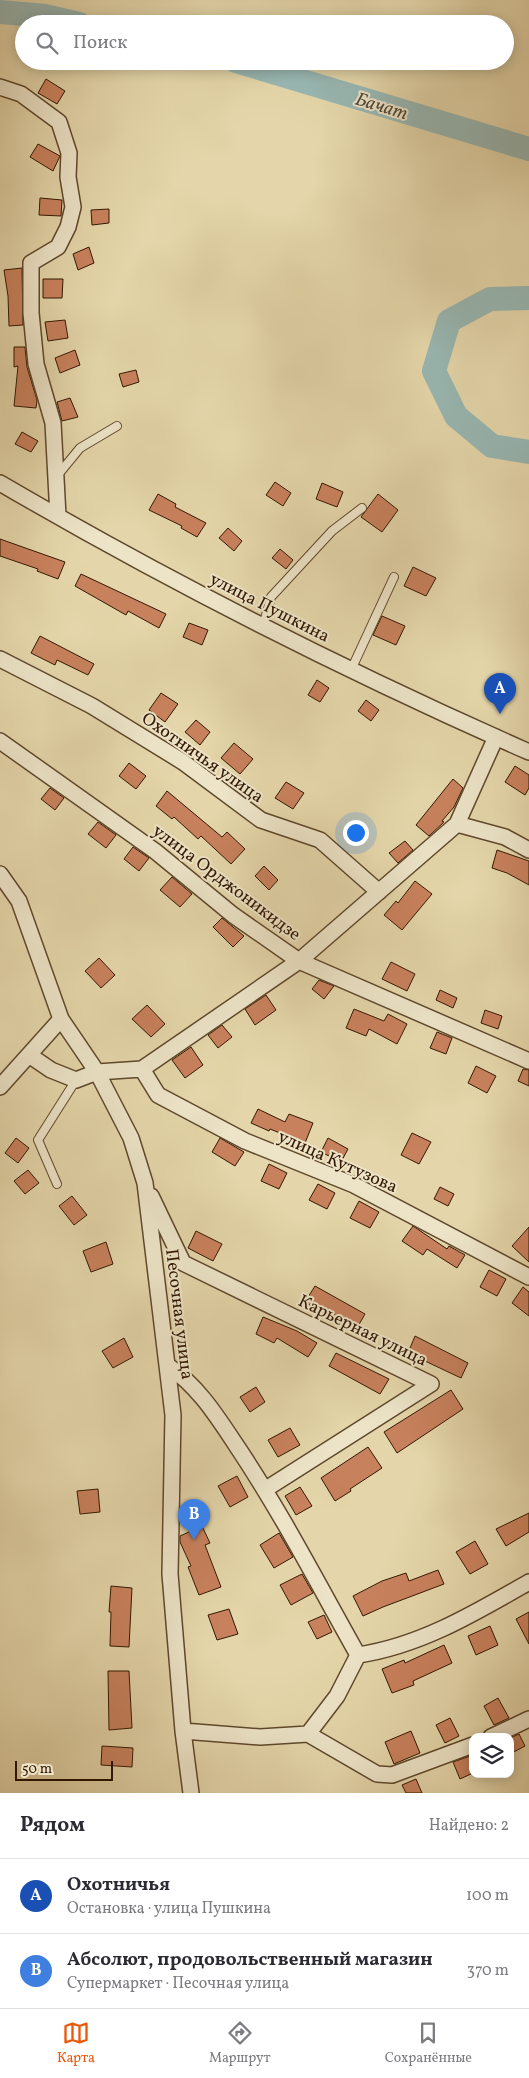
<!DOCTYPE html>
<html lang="ru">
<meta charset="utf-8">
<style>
:root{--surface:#fff;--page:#f2f2f3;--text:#2b2b33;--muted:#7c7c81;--line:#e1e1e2;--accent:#ea580c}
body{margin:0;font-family:Vollkorn,serif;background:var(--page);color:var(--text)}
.controls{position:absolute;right:15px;bottom:15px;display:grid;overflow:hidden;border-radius:10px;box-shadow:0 2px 12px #0003}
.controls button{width:45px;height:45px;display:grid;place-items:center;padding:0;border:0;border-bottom:1px solid var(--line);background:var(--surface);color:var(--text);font:25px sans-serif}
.scale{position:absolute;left:15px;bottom:12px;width:98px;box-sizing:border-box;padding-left:5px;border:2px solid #331802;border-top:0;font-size:14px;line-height:18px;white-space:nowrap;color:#331802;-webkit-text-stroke:4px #ede4c8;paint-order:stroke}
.you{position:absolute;left:355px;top:832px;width:18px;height:18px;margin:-12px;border:4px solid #fff;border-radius:50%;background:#1a73e8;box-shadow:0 0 0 8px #1a73e833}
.badge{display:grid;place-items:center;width:32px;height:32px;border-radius:50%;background:var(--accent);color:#fff;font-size:16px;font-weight:700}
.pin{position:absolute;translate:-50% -41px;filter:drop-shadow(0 1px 2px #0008)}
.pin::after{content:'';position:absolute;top:26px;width:18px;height:15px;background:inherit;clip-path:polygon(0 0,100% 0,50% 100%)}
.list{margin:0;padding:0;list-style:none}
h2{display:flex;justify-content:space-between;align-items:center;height:65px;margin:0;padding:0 20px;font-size:21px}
h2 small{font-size:16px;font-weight:400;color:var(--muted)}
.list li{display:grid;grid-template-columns:32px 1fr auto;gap:15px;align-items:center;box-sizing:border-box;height:75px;padding:0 20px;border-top:1px solid var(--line)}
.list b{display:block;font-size:19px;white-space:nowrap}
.list p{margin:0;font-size:16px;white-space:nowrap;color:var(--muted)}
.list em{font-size:16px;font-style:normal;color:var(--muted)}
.icon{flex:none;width:28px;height:28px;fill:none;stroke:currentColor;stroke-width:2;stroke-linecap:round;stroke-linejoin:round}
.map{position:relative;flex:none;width:529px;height:1793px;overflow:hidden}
.search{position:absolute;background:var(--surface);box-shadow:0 2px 12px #0003;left:15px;right:15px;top:15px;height:55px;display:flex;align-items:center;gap:12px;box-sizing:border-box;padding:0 18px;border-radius:28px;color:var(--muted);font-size:19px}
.sheet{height:215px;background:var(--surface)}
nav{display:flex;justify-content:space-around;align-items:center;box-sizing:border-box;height:70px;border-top:1px solid var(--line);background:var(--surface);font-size:14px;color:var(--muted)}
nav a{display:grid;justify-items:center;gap:2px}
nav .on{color:var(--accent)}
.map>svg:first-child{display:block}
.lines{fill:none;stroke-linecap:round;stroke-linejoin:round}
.river{stroke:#98b7b2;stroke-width:24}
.building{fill:#c8815d;stroke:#331802}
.lane-casing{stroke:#5f482c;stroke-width:10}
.street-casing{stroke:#5f482c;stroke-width:18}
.lane{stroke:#ede4c8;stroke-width:8}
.street{stroke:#ede4c8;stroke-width:15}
.labels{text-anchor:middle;stroke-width:4;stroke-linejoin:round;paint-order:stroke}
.street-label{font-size:18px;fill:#331802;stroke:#ede4c8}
.water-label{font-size:19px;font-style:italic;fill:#514837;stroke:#ede4c8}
</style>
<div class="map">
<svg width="529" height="1793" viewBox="0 0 529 1793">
<rect width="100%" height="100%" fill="#e4d6aa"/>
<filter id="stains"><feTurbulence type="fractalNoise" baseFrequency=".004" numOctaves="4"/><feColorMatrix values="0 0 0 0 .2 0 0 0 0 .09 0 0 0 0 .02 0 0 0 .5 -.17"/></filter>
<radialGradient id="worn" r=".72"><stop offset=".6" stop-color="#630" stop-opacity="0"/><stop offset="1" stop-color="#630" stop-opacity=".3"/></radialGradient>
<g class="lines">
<path class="river" d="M0,12l45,4 34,8
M236,61l293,88
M529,298l-39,1 -41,22 -15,50 22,45 36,30 37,6"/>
</g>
<path class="building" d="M46,79l19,12 -8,13 -19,-11z
M38,144l22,12 -7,15 -23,-14z
M40,198l22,2 -1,16 -22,-1z
M109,209v14l-17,2 -1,-15z
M89,247l5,16 -16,7 -5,-16z
M22,268l1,57 -14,1 -1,-30 -4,-26z
M43,279h20l-1,19h-19z
M65,320l3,18 -20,3 -3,-19z
M14,347h11l2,20 10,33 -1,8 -22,-2 4,-40 -4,1z
M75,350l5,15 -20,8 -5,-15z
M136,370l3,12 -16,5 -4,-13z
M70,398l8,19 -16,4 -5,-19z
M22,432l16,9 -7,11 -16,-8z
M275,482l16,11 -8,13 -17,-11z
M322,483l21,9 -6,15 -21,-8z
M158,494l18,10 -1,3 31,16 -9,14 -16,-9 1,-2 -33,-16z
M378,494l20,16 -16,22 -21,-15z
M228,528l14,13 -8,10 -15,-13z
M0,539l65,23 -7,17 -21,-8 1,-2 -38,-13z
M280,549l13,11 -7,9 -14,-11z
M413,567l23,11 -10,18 -22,-10z
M81,574l85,40 -7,14 -31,-17 -2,4 -51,-29z
M382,616l23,10 -9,19 -23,-10z
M189,623l19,7 -6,15 -19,-8z
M40,636l54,28 -6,11 -31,-15 -2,5 -24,-12z
M317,680l12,8 -9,14 -12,-7z
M161,693l17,11 -13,18 -16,-12z
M366,700l13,10 -8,11 -13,-10z
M196,720l14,12 -10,13 -15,-13z
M234,743l19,16 -13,15 -19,-16z
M129,763l17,13 -10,13 -17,-13z
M515,766l14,9v13l-4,7 -20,-13z
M453,779l10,9 -9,19 -12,14 2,1 -15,14 -13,-11z
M286,782l18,11 -11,16 -18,-11z
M50,788l14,10 -9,12 -14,-11z
M167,791l55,46 5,-5 18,17 -14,15 -30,-28 -3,3 -24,-22 -2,2 -16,-13z
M98,822l18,13 -10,13 -18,-14z
M405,841l8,9 -15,13 -9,-10z
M133,847l16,11 -10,13 -15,-12z
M497,850l32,11v24l-22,-12 -15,-5z
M264,866l14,14 -9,10 -14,-14z
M172,877l20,17 -12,13 -20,-17z
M415,881l17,13 -30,36 -18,-15 12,-14 2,2z
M222,918l22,18 -11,11 -20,-20z
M99,958l16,17 -14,13 -16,-17z
M391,962l24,12 -8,17 -25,-12z
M319,980l15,6 -10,13 -12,-10z
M440,990l17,8 -4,10 -17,-8z
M266,995l10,15 -21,15 -10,-16z
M147,1005l18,19 -14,13 -19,-18z
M354,1009l30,12 4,-7 19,10 -10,20 -28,-15 -3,7 -20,-8z
M485,1010l17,6 -4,13 -17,-6z
M222,1025l10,12 -14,11 -10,-13z
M437,1032l15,6 -6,16 -16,-6z
M191,1047l12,18 -18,13 -13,-18z
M476,1066l20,10 -9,17 -19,-10z
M523,1069l6,1v16l-11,-5z
M258,1109l27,13 4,-8 24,9 -8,20 -35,-14 -1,2 -18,-8z
M412,1133l19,9 -12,22 -18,-9z
M16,1138l13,10 -11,15 -13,-10z
M220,1138l24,14 -9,14 -23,-14z
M328,1138l20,11 -7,13 -20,-10z
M269,1164l18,9 -8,16 -18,-8z
M28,1170l11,13 -14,11 -11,-13z
M318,1184l17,9 -8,16 -18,-9z
M440,1187l14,7 -6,12 -14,-7z
M72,1196l15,19 -13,10 -15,-19z
M359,1201l20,11 -9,16 -20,-10z
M413,1226l34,23 2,-3 16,9 -8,13 -30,-19 -4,6 -21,-14z
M529,1227v35l-17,-16z
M196,1231l26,13 -9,17 -25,-13z
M106,1242l7,22 -22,8 -8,-21z
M489,1270l17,9 -9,17 -17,-9z
M315,1286l50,28 -8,14 -31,-18 -2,4 -19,-12z
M523,1287l6,5v24l-17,-13z
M263,1317l34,14 20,12 -9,14 -31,-19 -3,5 -18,-9z
M415,1336l53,27 -7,15 -53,-25z
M124,1338l9,19 -20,11 -11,-17z
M336,1353l53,26 -9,15 -51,-28z
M256,1387l9,15 -15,10 -10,-15z
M451,1390l12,19 -66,44 -13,-21z
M290,1428l10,17 -22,12 -10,-17z
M368,1447l14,21 -32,21 1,2 -16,10 -14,-23z
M237,1476l11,21 -18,10 -12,-21z
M300,1487l12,19 -16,9 -11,-19z
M98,1489l2,23 -20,2 -3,-23z
M529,1513v19l-23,14 -10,-17z
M202,1526l8,17 -5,2 16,42 -22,8 -11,-28 3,-1 -11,-24v-6z
M279,1533l14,24 -19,11 -14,-23z
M475,1541l13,23 -18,10 -14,-22z
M438,1570l6,14 -61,23 -20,9 -10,-20 29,-15 24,-8 3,8z
M302,1574l11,19 -22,12 -11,-20z
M111,1586l21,2 -3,59 -19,-1 1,-34h-2z
M229,1609l9,25 -21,6 -9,-25z
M529,1612v32l-13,-25z
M324,1615l8,17 -15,7 -9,-17z
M490,1626l8,19 -22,10 -8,-19z
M444,1645l8,18 -39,18 1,4 -22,8 -10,-24 22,-9 1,3z
M108,1671h21l3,57 -23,2z
M498,1698l11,20 -15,7 -10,-19z
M450,1718l9,18 -14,7 -9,-18z
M411,1731l9,22 -26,11 -9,-22z
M519,1734l6,12 -15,8v-16z
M102,1746l31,2 -1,19 -31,-2z
M473,1755v18l-13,6 -7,-17z
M416,1779l6,14h-16l-4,-8z"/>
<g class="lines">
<defs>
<path id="lane" d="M57,476l23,-28 37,-22
M263,626l8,-29 61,-66 30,-23
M351,670l43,-93
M57,1184l-19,-44 38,-60"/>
<path id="street" d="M0,87l21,7 38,28 10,31 -1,24 5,30 -5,20 -10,20 -27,16v50l5,51 17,59 5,93
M0,483c171,100 348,189 529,269
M0,659l92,47 91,56 78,58 59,20 59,52
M0,741l155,110 78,64 66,46 230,100
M457,824l48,13 24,13
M0,874l19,27 42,118 36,53 34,66 14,45 28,232 -3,159 13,157 8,62
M29,1055l22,15 25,10 21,-8 45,-3 157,-108 158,-137 39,-87
M142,1069l16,26 87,46 109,44 175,92
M0,1087l61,-68
M151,1196l32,67 248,121 -165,105
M167,1365c31,21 49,50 69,80 45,67 82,139 122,210
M183,1731l77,6 48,-3 29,-38 21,-41c62,-9 117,-42 171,-73
M308,1734l69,40 15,1 81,-30
M491,1737l38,-18"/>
</defs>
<use href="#lane" class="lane-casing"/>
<use href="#street" class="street-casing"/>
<use href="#lane" class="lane"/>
<use href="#street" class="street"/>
</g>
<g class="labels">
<g class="street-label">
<text transform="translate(270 607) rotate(27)" y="6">улица Пушкина</text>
<text transform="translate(203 757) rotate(35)" y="6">Охотничья улица</text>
<text transform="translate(227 882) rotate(37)" y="6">улица Орджоникидзе</text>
<text transform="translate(338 1161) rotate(24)" y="6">улица Кутузова</text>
<text transform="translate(180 1314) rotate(83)" y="6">Песочная улица</text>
<text transform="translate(363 1330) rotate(26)" y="6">Карьерная улица</text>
</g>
<g class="water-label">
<text transform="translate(382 105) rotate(17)" y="7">Бачат</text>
</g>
</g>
<rect width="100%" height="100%" filter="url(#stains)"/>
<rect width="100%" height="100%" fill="url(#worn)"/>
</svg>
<div class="controls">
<button><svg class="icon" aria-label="layers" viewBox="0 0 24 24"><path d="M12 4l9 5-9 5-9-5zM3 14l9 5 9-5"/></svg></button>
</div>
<div class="scale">50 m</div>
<div class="you"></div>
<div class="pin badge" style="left:500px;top:714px;background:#1a4fb4">A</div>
<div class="pin badge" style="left:194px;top:1540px;background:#3f7fe0">B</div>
<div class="search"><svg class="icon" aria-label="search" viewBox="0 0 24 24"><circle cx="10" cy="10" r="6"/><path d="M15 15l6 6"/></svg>Поиск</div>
</div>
<section class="sheet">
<h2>Рядом<small>Найдено: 2</small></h2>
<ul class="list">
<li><span class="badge" style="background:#1a4fb4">A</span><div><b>Охотничья</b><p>Остановка · улица Пушкина</p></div><em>100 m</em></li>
<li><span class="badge" style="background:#3f7fe0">B</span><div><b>Абсолют, продовольственный магазин</b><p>Супермаркет · Песочная улица</p></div><em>370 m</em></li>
</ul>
</section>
<nav>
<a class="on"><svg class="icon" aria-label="map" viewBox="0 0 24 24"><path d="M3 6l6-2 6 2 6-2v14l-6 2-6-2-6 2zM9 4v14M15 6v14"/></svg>Карта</a>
<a><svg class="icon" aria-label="directions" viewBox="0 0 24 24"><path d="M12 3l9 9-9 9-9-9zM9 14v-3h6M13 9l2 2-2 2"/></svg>Маршрут</a>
<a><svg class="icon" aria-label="saved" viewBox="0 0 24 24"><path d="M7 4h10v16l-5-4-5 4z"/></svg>Сохранённые</a>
</nav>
